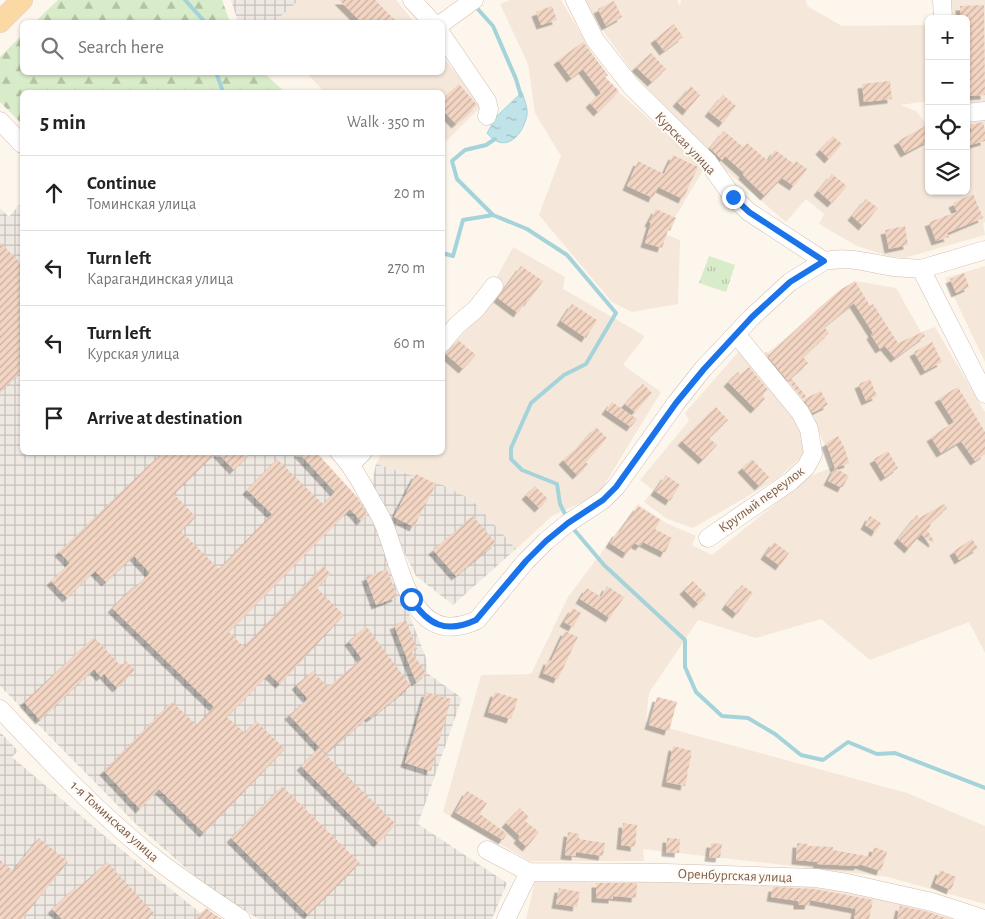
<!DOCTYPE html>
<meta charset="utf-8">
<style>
:root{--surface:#fff;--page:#f2f2f2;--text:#222;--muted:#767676;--line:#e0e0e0}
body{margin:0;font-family:"Alegreya Sans",sans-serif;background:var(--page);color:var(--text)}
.controls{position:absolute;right:15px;top:15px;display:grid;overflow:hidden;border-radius:8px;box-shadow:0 1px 4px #0004}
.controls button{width:45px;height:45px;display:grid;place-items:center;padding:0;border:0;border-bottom:1px solid var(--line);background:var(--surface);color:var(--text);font:25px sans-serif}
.stop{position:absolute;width:15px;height:15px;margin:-11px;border:4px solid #1a73e8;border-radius:50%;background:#fff}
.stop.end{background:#1a73e8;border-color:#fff;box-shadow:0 1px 5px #0008}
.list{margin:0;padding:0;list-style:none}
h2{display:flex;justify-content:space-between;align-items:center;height:65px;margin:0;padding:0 20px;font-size:21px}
h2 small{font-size:16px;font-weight:400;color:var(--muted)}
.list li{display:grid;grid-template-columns:32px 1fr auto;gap:15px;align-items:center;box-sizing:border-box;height:75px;padding:0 20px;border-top:1px solid var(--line)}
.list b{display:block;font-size:19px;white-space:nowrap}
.list p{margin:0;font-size:16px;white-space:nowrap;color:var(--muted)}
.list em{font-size:16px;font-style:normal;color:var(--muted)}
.icon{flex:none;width:28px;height:28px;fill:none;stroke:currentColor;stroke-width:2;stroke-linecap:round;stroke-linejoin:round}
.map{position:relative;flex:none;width:985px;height:919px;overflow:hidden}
.search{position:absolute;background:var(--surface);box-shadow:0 1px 4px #0004;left:20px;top:20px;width:425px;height:55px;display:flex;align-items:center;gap:12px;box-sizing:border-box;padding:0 18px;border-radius:8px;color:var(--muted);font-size:19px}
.panel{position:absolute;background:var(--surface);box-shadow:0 1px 4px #0004;left:20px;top:90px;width:425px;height:365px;border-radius:8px}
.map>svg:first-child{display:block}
.residential{fill:#f5e8da}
.industrial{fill:url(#industrial-grid)}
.grass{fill:url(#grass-tufts)}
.forest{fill:url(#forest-firs)}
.water{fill:url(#water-ripples);stroke:#a5d3da}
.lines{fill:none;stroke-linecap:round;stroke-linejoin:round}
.stream{stroke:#a5d3da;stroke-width:4}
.building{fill:url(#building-hatch);filter:url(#shadow)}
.minor-casing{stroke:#d1beb0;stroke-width:19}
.major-casing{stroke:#dad1cd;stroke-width:22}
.minor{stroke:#fff;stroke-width:18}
.major{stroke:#fbd9a5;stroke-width:21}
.route{stroke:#1a73e8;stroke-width:6}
.labels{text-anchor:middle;stroke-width:4;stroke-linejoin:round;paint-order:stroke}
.street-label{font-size:14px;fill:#7a5c4d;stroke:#fffaf3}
</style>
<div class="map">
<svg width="985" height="919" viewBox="0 0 985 919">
<defs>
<pattern id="industrial-grid" width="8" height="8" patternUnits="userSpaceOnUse" patternTransform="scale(1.25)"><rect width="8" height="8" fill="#efe9e4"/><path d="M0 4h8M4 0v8" fill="none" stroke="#c7c0bb"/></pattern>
<pattern id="grass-tufts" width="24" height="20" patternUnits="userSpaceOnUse" patternTransform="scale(1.25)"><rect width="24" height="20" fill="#d8ecc9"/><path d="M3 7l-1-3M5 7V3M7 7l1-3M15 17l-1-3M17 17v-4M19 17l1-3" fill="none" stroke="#b4c2a5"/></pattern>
<pattern id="forest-firs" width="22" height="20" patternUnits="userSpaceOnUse" patternTransform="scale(1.25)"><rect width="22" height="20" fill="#d8ecc9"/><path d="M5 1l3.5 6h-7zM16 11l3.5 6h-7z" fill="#b4c2a5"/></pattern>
<pattern id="water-ripples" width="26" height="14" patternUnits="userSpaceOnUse" patternTransform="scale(1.25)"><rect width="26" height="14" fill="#bfe3e8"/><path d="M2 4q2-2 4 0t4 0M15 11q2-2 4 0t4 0" fill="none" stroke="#a0bbbe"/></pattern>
<pattern id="building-hatch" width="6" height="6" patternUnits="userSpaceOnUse" patternTransform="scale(1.25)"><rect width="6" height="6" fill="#f3d5c3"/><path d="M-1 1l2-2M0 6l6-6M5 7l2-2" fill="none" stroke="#cab0a1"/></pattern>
<filter id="shadow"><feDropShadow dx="-4.5" dy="4.5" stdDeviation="0" flood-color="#0004"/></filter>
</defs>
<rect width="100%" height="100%" fill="#fdf6ec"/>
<path class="residential" d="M299,0h97l18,22h-140z
M510,0h51l49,84 94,85 -39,65 15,6 -2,64 -46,8 -20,-10 -73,-87 22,-59 -26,-43 -7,-49 -28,-60z
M581,0h96l3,6 1,-6h125l1,6 35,20 87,-1v76l-29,4 16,6 13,16v64h37v-67l19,-5v103l-2,1 2,12 -81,23 -16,-2 -31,-10 -38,-22 5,-10 -18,-15 -20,23 -78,-67 -76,-84z
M948,0h37v103l-14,3 -5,-3v-84h-17z
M443,57l39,49 -39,38 -1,-52h-118l-17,-19 135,-1z
M513,247l52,30 -2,12 82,47 -22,29 38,27 -63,103 -46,21 -36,33 -44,-49 -29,-15 -67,-21 6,-11 60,-1 1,-97 29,-31z
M985,266v96l-40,-84z
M855,281l41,7 25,44 14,-5 50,85v241l-16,-31 -99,38 -49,-41 -65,19 -58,-18 -49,73 -3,29 261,71 78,33v78l-97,-27 -245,-28 1,12h-114l-87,-49 38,-137 50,-1 37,-77 70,-93 28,19 30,13 -4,9 20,10 98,-79 23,-9 -20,-51 -4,1 -48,-59z
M740,350l56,64 11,38 -30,27 -84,49 -26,-9 -23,-17 9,-12 -13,-10 49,-59 -4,-8z
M536,878h204l124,16 91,25h-429z"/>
<path class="industrial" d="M231,0h68l-25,22h-36z
M19,205l3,1v246l294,1 54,59 56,146 1,15 35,25 -44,126 89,59 -15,36h-233l-48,-29 -73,-64 -138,-140v-478l9,9z
M376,464l67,21 29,15 44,49 -63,56 -37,-29 -45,-89z
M0,732l18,19 -6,6 95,81 101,81h-208z"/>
<path class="grass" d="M709,256l26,9 -9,27 -27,-9z"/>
<path class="forest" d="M58,0h164l8,22h-195z
M22,35v37l242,1 21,19h-263v32l-22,-22v-45z"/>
<path class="water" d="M522,92c2,7 6,16 5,23 -4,21 -23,40 -40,18l10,-17z"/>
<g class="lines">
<path class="stream" d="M185,0l20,22
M475,6l18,20 23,53 5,17
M216,72l7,20
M493,215l-36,-36 -5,-18 13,-11 21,-5 9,-6
M442,253l11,3 10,-36 30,-5 34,14 40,26 49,58 -30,51 -22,11 -33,28 -20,45v11l11,11 35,14 3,20 7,14
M571,526l33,39 81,75v27l11,25 26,24 26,2 27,16 26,21 22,5 25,-18 29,12 18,-1 90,35"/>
</g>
<path class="building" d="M339,0h36l22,22h-36z
M614,1l8,16 -16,9 -8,-17z
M984,5l1,90 -18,1 -1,-77h-5l-1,-13z
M552,6l5,14 -16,5 -5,-13z
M674,24l9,13 -19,14 -9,-12z
M583,42l25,33 -3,2 14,14 -21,21 -8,-9 11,-10 -18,-24 -12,9 -13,-18z
M651,53l15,16 -14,13 -16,-15z
M890,81l2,18 -28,3 -2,-18z
M459,84l18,21 -21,19 -14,-15v-10z
M691,86l9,9 -13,16 -10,-9z
M723,95l13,11 -13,17 -14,-11z
M983,122l2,9v10l-19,5v-14l6,-1 -2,-6z
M929,124v16l-24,13 -7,-12z
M724,131l19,16 4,-4 21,18 7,-11 19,14 2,-3 11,8 -13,17 -12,-8 -17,18 -22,-21 1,-2 -19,-17 -3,4 -12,-12z
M833,136l9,8 -13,15 -9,-9z
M673,155l25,12 -15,32 -25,-12 -5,11 -26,-12 11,-25 26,13z
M832,174l15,12 -15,17 -14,-12z
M973,194l10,24 -36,15 2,4 -13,4 -7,-19 28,-10 -4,-9z
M866,199l12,9 -15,18 -11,-10z
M656,209l20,9 -6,13 -2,-1 -6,18 -17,-5 6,-20 -2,-1z
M905,226l3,19 -19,4 -4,-19z
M0,242l22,23v106l-22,21z
M521,266l22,15 -15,21 -2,-1 -8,12 -20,-15z
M964,273l5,14 -13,6 -6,-14z
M855,281l15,25 3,-2 25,39 25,-11 2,4 -30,22 -10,-12 -5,3 -9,-14 2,-2 -19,-30 -30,24 5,6 -26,24 5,6 -17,15 15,18 -3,3 -38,-46 1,-1 3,3 50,-47 21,-18z
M572,304l25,16 -11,18 -25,-17z
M458,340l18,15 -13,14 -17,-15z
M932,342l10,20 -17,9 -11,-19z
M749,367l19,23 -6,5 3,4 -10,10 -27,-27 10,-10 3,2z
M870,379l7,17 -11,5 -7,-17z
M643,384l9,9 -17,19 -10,-8z
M958,387l27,45v22l-10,7 -14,-20 -20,12 -10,-16 23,-15 -15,-24z
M821,391l7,14 -16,8 -8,-14z
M612,402l25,17 -6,8 -25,-17z
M716,407l12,13 -19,18 8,7 -14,15 -21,-19z
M596,427l11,11 -21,24 2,3 -11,10 -14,-15 11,-10 1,1z
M838,436l7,13 4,14 -14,5 -9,-25z
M888,451l10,17 -13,9 -11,-18z
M163,452h54l-43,42 22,23 -15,14 38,38 53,-55 -25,-24 30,-31 46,45 12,-12 -37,-40h18l42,46 9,17 -6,6 -11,-12 -121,123 15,15 79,-81 8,8 -14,14 27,27 -64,69 -11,-10 -42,43 18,16 11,-12 29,28 -81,84 -45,-44 -19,20 -36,-38 68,-69 25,23 17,-18 -102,-99 21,-21 1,2 16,-16 -16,-17 -28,26 -11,-11 -28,27 -16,-17 19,-18 -11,-11z
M217,452h35l-18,18z
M752,459l17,18 -10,9 -17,-18z
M835,468l14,8 -7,12 -14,-7z
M416,474l20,10 -22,43 -20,-10z
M666,475l14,10 -10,16 -15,-10z
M535,486l13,13 -9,9 -13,-13z
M944,504l3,4 -18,16 2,1 -4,5 7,11 -1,2 -12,-9 -12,15 -11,-10 19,-24 2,3z
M638,506l23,14 -6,9 17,9 -7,15 -22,-11 -3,4 -6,-3 -7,11 -17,-11 7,-11 2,1z
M473,516l23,27 -40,33 -23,-26z
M870,516l11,7 -5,9 -11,-7z
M972,539l6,9 -19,12 -5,-9z
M774,542l15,11 -9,13 -15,-11z
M387,569l10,28 -21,8 -10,-28z
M693,581l14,14 -9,9 -14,-14z
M742,585l11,8 -16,21 -11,-9z
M607,586l17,11 -14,21 -30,-19 7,-11 14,9z
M573,608l8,5 -8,14 -9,-5z
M406,620l11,29 -6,3 16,21 -11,9 -22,-57z
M366,626l45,60 -40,32 -2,-2 -43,38 -37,-39 19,-16 -12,-14 17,-14 15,16 34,-28 -13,-18z
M565,631l13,6 -20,42 -15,-6 5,-13 3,1z
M94,637l27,29 5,-5 9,9 -18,18 -13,-14 -3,3 -7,-8 -54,51 -16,-18z
M426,692l25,7 -20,72 -26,-8z
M495,692l23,7 -7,20 -23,-7z
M657,697l20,5 -8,29 -20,-6z
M673,746l19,5 -7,35 -19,-4z
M319,748l77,76 -18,19 -77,-77z
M282,786l78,77 -52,52 -77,-77z
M467,791l20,12 -7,11 27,20 -4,6 -48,-28z
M520,808l9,9 -4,4 14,11 -12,15 -9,-8 2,-3 -14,-13z
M623,823l14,2 -2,22 -14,-2z
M568,832l11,2v5l26,4 -2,13 -27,-4v4l-11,-1z
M39,838l29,24 -46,57h-22v-59l13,11z
M667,838l13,1 -1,14 -13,-1z
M711,843l11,1 -2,14 -11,-1z
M797,843l11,1 -1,2 26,1v3l38,7 3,-10 13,5 -6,19 -22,-7 -1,2 -41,-2 1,-2 -22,-2z
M107,862l47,51 -6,6h-86l-10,-10 22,-21 2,2z
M940,870l16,7 -5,13 -16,-7z
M596,883h41l-1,15 -23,-2v3l-17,-1z
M773,887l42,2 58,11 -4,19h-15l2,-10 -46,-9 -1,5h-11v-4l-27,-4z
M559,888l21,4 -3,15 -21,-3z
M900,906l29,6 19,7h-51z
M206,908l8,6 8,5h-27z"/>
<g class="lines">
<defs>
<path id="minor" d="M412,0l20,22
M575,0l20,40 36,46 77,76 25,35 16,15 75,49c27,-5 44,2 70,6 9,1 18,1 27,2l64,125
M942,0l1,19
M442,23l32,-23
M442,35l45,66 2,8 -2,7
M966,113l19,-2
M0,121l22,23
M921,269l64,-19
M442,343l15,-18 19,-16 18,-23
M339,452c14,14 22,31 32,48 5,9 11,18 14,27 17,43 27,123 92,93l49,-59 20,-20 22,-18 35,-23 13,-13 60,-84 27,-34 49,-52 38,-35 34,-21
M351,464l12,-12
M708,538l83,-57 15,-14 7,-13 -4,-25 -9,-17 -64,-78
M0,709c50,53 100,106 157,151 27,21 56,40 84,59
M487,850l42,22 137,1 150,5 31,5 85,19 52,17
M506,919l23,-47"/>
<path id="major" d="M0,22l22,-22"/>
</defs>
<use href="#minor" class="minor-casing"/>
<use href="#major" class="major-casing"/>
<use href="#minor" class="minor"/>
<use href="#major" class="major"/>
</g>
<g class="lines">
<path class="route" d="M411,599c17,26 35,35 65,21l50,-59 20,-20 22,-18 35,-23 13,-13 60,-84 28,-34 48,-52 38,-35 34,-21 -75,-49 -16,-15"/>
</g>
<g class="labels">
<g class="street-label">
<text transform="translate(686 143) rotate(46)" y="5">Курская улица</text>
<text transform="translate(761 499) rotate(-36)" y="5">Круглый переулок</text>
<text transform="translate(115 821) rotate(42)" y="5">1-я Томинская улица</text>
<text transform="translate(735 875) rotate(2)" y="5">Оренбургская улица</text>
</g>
</g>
</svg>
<div class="controls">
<button>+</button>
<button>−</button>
<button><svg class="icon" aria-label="locate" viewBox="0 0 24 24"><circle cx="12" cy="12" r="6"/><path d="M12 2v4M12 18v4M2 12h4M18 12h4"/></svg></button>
<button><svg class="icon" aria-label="layers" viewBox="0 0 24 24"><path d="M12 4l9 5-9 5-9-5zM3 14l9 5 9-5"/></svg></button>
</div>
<div class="stop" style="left:411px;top:599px"></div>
<div class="stop end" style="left:733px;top:197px"></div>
<div class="search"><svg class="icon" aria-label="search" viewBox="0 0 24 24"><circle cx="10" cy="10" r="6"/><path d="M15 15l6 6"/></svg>Search here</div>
<section class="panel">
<h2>5 min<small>Walk · 350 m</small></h2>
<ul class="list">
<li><svg class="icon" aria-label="ahead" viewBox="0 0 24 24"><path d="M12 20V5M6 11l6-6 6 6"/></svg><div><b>Continue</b><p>Томинская улица</p></div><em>20 m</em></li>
<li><svg class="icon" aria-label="left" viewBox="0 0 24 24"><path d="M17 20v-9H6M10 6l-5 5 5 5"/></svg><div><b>Turn left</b><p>Карагандинская улица</p></div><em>270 m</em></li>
<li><svg class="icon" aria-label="left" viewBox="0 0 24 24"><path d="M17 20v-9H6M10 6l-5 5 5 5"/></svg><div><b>Turn left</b><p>Курская улица</p></div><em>60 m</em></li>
<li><svg class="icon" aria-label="arrive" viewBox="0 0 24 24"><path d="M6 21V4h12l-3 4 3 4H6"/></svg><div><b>Arrive at destination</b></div></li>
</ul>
</section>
</div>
